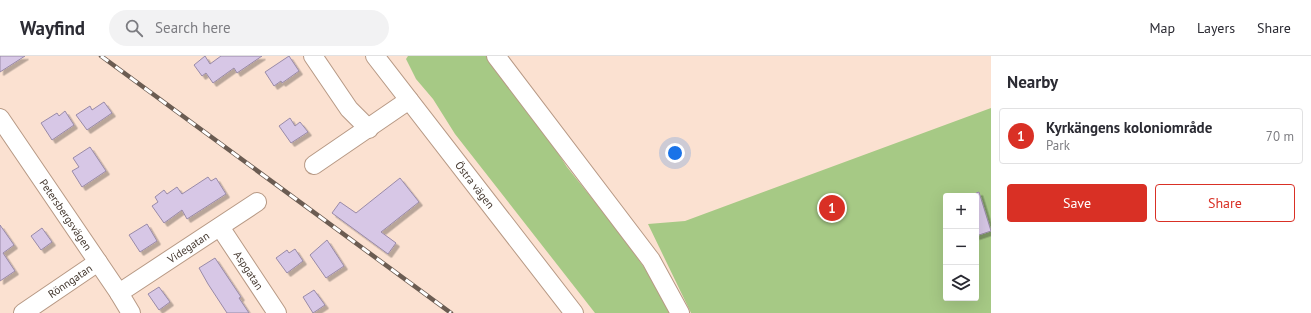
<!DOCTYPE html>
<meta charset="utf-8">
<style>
:root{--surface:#fff;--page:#f2f2f3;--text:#2b2b33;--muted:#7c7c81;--line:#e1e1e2;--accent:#d93025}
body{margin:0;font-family:"PT Sans",sans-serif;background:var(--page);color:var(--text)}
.controls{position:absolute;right:12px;bottom:12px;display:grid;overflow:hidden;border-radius:4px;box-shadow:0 4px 16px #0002}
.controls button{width:36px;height:36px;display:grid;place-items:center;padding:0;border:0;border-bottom:1px solid var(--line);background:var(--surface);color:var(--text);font:20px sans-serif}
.you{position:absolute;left:675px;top:97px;width:14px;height:14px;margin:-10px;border:3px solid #fff;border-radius:50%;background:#1a73e8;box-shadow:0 0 0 6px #1a73e833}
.badge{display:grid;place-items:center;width:26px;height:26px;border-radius:50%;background:var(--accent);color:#fff;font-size:13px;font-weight:700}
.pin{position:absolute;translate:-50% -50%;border:2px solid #fff;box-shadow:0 1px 4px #0006}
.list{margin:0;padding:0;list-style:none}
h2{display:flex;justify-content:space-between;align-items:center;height:52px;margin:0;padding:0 16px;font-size:17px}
h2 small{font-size:13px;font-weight:400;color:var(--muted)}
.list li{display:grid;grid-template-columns:26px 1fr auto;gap:12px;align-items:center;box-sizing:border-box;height:56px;margin:0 8px 8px;padding:0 8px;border:1px solid var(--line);border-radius:4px}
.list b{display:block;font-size:15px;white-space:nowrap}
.list p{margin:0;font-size:13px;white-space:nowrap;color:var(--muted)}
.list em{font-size:13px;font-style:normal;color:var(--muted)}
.actions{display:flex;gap:8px;padding:12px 16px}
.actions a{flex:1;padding:9px 0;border:1px solid var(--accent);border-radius:4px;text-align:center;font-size:14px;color:var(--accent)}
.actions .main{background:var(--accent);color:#fff}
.icon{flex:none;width:22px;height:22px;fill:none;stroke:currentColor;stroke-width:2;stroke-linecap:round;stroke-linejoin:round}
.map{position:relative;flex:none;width:991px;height:257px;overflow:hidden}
header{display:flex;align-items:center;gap:24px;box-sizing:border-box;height:56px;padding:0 20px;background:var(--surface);border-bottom:1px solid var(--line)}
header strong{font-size:19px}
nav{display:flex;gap:22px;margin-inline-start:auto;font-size:14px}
.search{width:280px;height:36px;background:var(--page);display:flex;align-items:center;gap:10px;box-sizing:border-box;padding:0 14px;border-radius:22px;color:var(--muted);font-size:15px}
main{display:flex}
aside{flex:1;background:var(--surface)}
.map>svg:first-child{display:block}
.green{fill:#a6c985;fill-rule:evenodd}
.building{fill:#d7c7e6;stroke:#998aa7;filter:url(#shadow)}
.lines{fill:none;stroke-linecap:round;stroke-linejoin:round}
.minor-casing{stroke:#b79985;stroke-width:20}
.minor{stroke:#fff;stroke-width:18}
.rail-casing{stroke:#6b5c52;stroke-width:4.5}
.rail{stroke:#fff;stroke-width:3;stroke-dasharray:9;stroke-linecap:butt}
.labels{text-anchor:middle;stroke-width:3;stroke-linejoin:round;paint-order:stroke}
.street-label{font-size:11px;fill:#453930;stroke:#fff}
</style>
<header>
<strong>Wayfind</strong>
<div class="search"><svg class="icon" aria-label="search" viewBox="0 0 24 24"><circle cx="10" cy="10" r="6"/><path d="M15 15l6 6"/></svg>Search here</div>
<nav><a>Map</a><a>Layers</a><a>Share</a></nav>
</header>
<main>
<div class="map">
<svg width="991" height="257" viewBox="0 0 991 257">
<defs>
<filter id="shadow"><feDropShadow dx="3.5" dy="3.5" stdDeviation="0" flood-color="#0004"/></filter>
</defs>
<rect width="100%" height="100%" fill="#fbe1d1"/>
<path class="green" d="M408,0h78l45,55 36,56 48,60 47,65 9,21h-76l-140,-179 -22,-35 -17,-20 -10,-20z
M991,52v205h-300l-43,-89 37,-3zM946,140h30v102h-30z"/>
<path class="building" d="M0,0h25l-25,16z
M205,0l5,8 11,-8h41l-25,17 -3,-5 -21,15 -7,-10 -4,3 -8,-11z
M289,0l10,15 -17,12 -1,-2 -7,5 -9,-14z
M104,46l8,11 -25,17 -11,-15 14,-9 2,4z
M65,55l9,14 -22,15 -11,-17 16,-10 2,3z
M290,62l5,8 5,-4 8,10 -17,11 -12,-17z
M90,91l16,24 -24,16 -10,-16 7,-4 -6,-9z
M208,121l3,4 5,-3 10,16 -39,25 -5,-9 -18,13 -12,-17 6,-4 -3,-5 9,-7 3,4 10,-7 5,7z
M400,122l19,24 -38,30 15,11 -8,11 -56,-41 8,-11 16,11z
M979,136l12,39 -15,5v-43z
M147,168l10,17 -17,11 -11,-17z
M0,169l14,20 -11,8 12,18 -15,10z
M42,172l10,14 -11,8 -10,-14z
M327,184l17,26 -18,12 -16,-23z
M295,193l8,12 -16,12 -11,-15 11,-8 2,3z
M215,202l26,39 -2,1 10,15h-22l-19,-29 -9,-16z
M159,231l11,15 -11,8 -11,-16z
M314,234l11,15 -12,8 -10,-16z"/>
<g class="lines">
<defs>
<g id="minor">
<path d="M313,0l36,53 20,20"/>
<path id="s1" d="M375,0l199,257"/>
<path d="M496,0l155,204 29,53"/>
<path id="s2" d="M0,62l119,175 12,20"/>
<path d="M314,109l95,-65"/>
<path id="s3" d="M220,171l57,86"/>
<path id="s4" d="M119,237l138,-91"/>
<path id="s5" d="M23,257l75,-51"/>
</g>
</defs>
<use href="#minor" class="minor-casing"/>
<use href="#minor" class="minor"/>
<defs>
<path id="rail" d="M101,0l350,257"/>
</defs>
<use href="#rail" class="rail-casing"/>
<use href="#rail" class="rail"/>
</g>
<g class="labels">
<g class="street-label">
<text dy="4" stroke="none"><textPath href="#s1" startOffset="163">Östra vägen</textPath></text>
<text dy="4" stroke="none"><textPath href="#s2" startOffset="117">Petersbergsvägen</textPath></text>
<text dy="4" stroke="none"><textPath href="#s4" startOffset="83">Videgatan</textPath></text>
<text dy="4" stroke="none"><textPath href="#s3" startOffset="52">Aspgatan</textPath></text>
<text dy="4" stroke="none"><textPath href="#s5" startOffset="57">Rönngatan</textPath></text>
</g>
</g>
</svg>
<div class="controls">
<button>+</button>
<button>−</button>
<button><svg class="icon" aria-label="layers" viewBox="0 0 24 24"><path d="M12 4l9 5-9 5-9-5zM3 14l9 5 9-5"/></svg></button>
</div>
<div class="you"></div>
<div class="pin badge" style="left:832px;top:152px">1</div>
</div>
<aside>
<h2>Nearby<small></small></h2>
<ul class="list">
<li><span class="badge">1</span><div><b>Kyrkängens koloniområde</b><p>Park</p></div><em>70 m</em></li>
</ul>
<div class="actions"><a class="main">Save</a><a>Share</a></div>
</aside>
</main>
